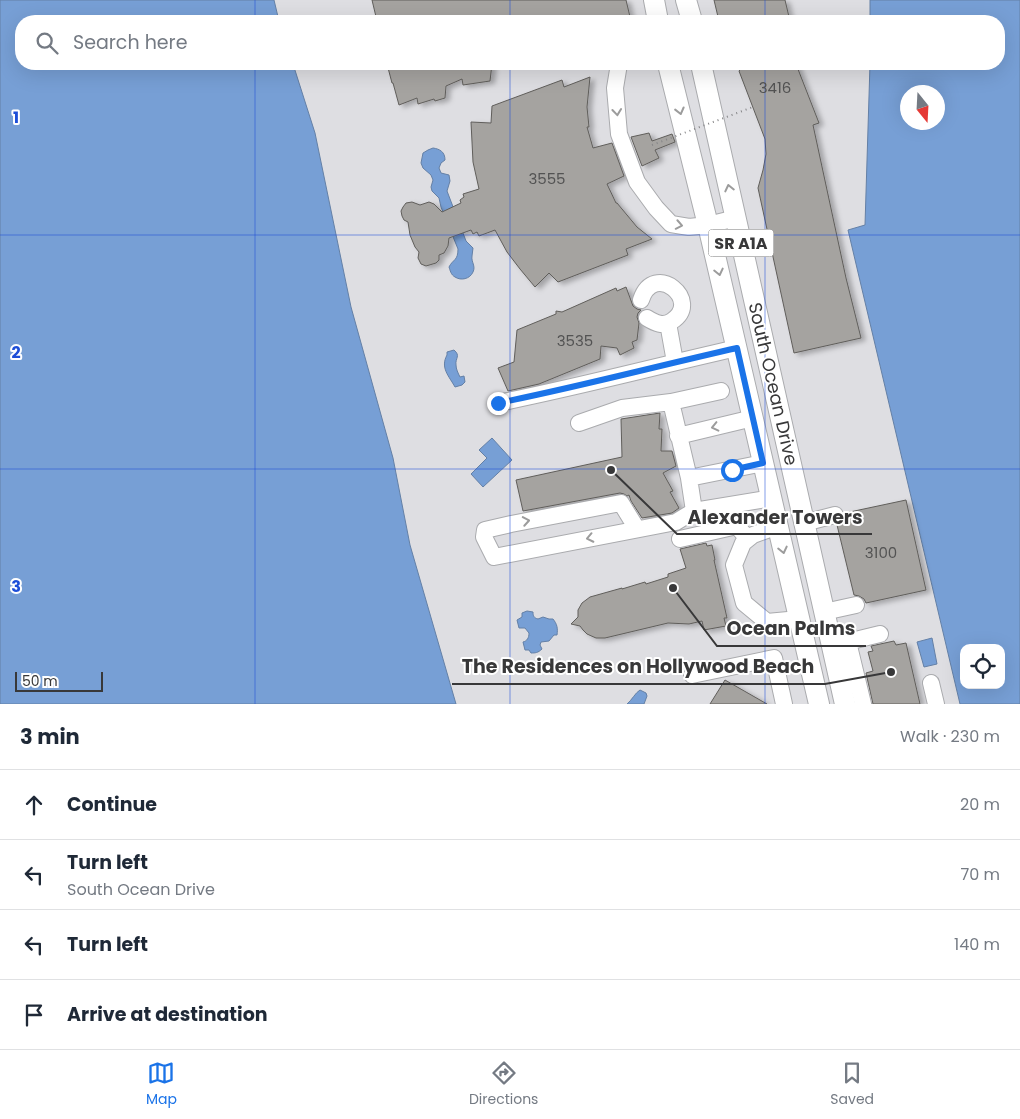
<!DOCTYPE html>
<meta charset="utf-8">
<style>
:root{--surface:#fff;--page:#f2f2f3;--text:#1f2937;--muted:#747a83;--line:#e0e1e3;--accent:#1a73e8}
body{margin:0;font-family:Poppins,sans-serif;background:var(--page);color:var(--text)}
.controls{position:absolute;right:15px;bottom:15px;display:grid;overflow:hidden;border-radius:10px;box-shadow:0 5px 20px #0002}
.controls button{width:45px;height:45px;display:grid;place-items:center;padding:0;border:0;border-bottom:1px solid var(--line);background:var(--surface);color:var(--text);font:25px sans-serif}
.compass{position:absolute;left:900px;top:85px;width:45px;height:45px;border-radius:50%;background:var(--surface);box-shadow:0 5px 20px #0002;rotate:162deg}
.scale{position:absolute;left:15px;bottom:12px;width:88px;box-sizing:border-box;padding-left:5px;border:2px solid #383839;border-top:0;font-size:14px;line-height:18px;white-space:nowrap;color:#383839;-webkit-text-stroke:4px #fff;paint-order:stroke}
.stop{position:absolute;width:15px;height:15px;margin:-11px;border:4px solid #1a73e8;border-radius:50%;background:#fff}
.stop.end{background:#1a73e8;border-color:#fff;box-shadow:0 1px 5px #0008}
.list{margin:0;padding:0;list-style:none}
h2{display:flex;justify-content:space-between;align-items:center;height:65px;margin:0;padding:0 20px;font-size:21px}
h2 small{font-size:16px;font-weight:400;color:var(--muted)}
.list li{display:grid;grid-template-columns:32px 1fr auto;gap:15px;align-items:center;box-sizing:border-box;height:70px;padding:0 20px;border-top:1px solid var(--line)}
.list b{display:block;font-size:19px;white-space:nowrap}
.list p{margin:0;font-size:16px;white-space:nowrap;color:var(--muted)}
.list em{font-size:16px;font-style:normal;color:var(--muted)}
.icon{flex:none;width:28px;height:28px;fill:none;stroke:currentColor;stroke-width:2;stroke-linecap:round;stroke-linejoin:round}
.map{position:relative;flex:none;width:1020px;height:704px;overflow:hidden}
.search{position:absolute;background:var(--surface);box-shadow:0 5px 20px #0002;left:15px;right:15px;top:15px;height:55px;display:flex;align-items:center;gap:12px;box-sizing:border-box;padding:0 18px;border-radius:20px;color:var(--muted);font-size:19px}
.sheet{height:345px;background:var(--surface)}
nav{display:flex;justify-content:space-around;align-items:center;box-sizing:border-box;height:70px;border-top:1px solid var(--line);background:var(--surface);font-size:14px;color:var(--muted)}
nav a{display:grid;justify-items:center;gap:2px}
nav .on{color:var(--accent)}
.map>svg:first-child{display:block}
.water{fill:#779fd5;stroke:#6480a6;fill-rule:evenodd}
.building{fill:#a5a3a0;stroke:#605e5b;filter:url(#shadow)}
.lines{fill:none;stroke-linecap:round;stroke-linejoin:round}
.minor-casing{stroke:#aaabae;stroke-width:18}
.major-casing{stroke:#aaabae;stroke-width:22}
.minor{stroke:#fff;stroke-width:16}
.major{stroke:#fff;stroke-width:20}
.path-bridge{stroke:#868688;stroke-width:2;stroke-dasharray:1 4;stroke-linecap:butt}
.oneway{stroke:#9c9c9c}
.route{stroke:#1a73e8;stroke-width:6}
.grid{fill:none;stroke:#1d4ed8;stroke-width:1;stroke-opacity:0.55}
.labels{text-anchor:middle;stroke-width:4;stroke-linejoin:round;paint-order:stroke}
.number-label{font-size:15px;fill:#535353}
.shield{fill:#fff;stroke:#747474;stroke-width:1}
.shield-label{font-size:16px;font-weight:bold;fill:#383839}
.street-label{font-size:18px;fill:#383839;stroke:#fff}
.grid-label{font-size:16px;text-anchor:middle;font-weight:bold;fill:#1d4ed8;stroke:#fff;stroke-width:4;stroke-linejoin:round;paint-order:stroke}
.leader{fill:none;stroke:#383839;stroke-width:2}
.callout-dot{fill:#383839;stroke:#fff;stroke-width:2}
.callout-label{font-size:19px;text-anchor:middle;font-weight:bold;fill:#383839;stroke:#fff;stroke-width:4;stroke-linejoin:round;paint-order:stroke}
</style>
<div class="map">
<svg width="1020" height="704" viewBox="0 0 1020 704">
<defs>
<filter id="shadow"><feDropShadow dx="4.5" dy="2.5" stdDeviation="2.5" flood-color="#0004"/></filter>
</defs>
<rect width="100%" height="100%" fill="#dedee2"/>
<path class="water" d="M0,0h274l5,21h-258v43h272l22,69 36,174 42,151 17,87 46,159h-456z
M870,0h150v704h-60l-112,-474 17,-5 5,-161h129v-43h-129zM908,92h30v30h-30zM964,648h37v37h-37z
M433,148c7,1 12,4 12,12l-4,3 -2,5 2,5 8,2 1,6 -3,10 19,50 7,7c0,3 -1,5 -1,8 -1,6 4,10 1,16 -3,7 -12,9 -18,5 -4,-2 -5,-7 -6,-10 4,-8 9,-6 9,-18l-17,-42 -2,-9 -7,-7 -1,-4 2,-7 -2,-5 -8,-7 -2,-5 2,-10 5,-3z
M454,350c7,6 1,8 2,15 0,4 2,8 4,12l4,-1 1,6 -3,3 -7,2c-6,-11 -15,-19 -8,-32v-3z
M492,438l20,22 -29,27 -12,-13 16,-16 -8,-8z
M527,611l6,1c0,4 1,6 5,7l5,-2 6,2h4c4,5 5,9 4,16h-3l-5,6 -8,1 -1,3 2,4c-4,4 -7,4 -11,4l-2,-3h-4l-2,-8c4,-1 6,-4 6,-9l-4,-5h-6l-2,-8 5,-3v-4z
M932,638l5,26 -13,3 -7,-25z
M640,690l6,3 1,3 -3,8h-17c5,-4 8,-11 13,-14z"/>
<path class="building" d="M372,0h254l5,21h-254z
M714,0h71l5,21h-71z
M387,64h105l-2,17 -27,4 -1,-6 -16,7 -1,12 -10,3 -1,-2 -16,5 -1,-6 -18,7 -6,-22h-1z
M745,64h51l23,59 -6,2 33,153 15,60 -67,15 -36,-165 5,-18 3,-16 -1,-15 -26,-68z
M590,77l-3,30 2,20h-2l6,21 19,-5 12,33 -17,8 9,19h1l20,24 15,12 -26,10 2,6 -70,27 -9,-9 -14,14 -15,-18 -13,-17 -12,-22 -16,6 -2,-4 -4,2 -2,-4 -22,8 -1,8 -4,7 -5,2v5l-3,3 -10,3 -5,-2 -3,-6 1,-6 -4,-5 -5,-12 -2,-13 -4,-2 -2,-4 -1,-5 2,-4 3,-4 6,-1 8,3 9,-3 5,2 8,8 19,-9 -1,-3 4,-3 -1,-3 16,-5 -6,-27 -2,-40 20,1 1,-17 70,-26 2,7z
M649,133l3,8 20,-7 3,8 -20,8 4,8 -17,8 -11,-29z
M626,287l7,19 4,3 4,1 -3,3 -1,4 2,6 -2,17 -5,2 2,6 -14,7 -3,-7 -16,-2 -1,13 -61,25 -31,7 -10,-23 16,-6 3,-32 39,-16v-3l6,1 54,-24 1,3z
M660,413l-1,16h3l-1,22h11l4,15 -13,7 10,18 -3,1 9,16 -7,5 -30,5 -11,-17 -2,-6 -2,1 -3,-2 -4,-1 -97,18 -7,-31 106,-23 -1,-38z
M906,500l20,90 -60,13 -2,-4 -5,-3 -5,-1 -17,-70 5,-3 2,-4 1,-5z
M706,543l1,3 5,-1 3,15h-1l13,58h-3l2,8 -22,4 -2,-9 -13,3 -21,-1 -63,15h-9l-9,-4 -4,-4 -3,-4 -9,-2 7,-7v-7l4,-7 8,-6 32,-9v1l23,-7 1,2 22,-7v-3l18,-6 -6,-19z
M894,641l2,4 10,-2 14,61h-47l-7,-31 7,-2 -5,-19 5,-1 -2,-5z
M725,680l42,24h-57z"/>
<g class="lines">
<defs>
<path id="minor" d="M619,64l-4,24 4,46 18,48 19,26 15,16 18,3 19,-2 28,-7
M641,300c13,-40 62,1 31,21 -9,6 -17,2 -25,-3
M668,323l7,39
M671,402l50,-11
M498,403c80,-16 159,-37 239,-55
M579,423l43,-15 49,-6 18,76 74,-15
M678,436l75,-18
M689,478l5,33 78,-13
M804,523l31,-8
M778,526l-25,9 -10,8 -9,22 10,38 23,19 32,-3
M637,529l-16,-26 -110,21 -26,6 -1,7 10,20 182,-35 18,-11
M680,539l57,-13 11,13
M824,612l32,-7
M848,642l15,62
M839,644l41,-10
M692,675l82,-17 10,46
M931,683l5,21"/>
<path id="major" d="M654,0l4,21
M686,0l6,21
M668,64l40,161 111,479
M701,64l144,640"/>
</defs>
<use href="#minor" class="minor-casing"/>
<use href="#major" class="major-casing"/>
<use href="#minor" class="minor"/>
<use href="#major" class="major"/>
<path class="path-bridge" d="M652,145l101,-38"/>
</g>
<defs><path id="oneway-chevron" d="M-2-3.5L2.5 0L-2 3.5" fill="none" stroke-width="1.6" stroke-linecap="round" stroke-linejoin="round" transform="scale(1.25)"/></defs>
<g class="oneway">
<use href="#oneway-chevron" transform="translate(680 111) rotate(76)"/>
<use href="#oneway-chevron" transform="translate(617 112) rotate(84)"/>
<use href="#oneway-chevron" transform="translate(729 188) rotate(-103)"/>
<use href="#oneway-chevron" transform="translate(679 225) rotate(11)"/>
<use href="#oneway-chevron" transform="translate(719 272) rotate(77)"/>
<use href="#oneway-chevron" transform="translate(715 427) rotate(167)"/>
<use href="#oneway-chevron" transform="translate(526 521) rotate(-10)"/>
<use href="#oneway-chevron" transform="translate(590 538) rotate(168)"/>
<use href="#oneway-chevron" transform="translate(783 550) rotate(77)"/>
</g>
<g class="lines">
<path class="route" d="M498,403c80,-16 159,-37 239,-55l26,115 -31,7"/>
</g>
<path class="grid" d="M255,0v21M510,0v21M765,0v21M255,64v640M510,64v640M765,64v640M0,235h1020M0,469h1020"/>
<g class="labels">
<g class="number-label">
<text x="775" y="93">3416</text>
<text x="547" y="184">3555</text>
<text x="575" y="346">3535</text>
<text x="881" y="558">3100</text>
</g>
<rect class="shield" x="708.5" y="229.5" width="65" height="27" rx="4"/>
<g class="shield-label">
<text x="741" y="249">SR A1A</text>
</g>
<g class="street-label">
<text transform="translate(773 384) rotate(77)" y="6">South Ocean Drive</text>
</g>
</g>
<g class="grid-label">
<text x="16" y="123">1</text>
<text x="16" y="358">2</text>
<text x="16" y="592">3</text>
</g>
<path class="leader" d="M611 470L677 534H872M673 588L717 646H866M891 672L825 684H452"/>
<g class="callout-dot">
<circle cx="611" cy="470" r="5"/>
<circle cx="673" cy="588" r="5"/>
<circle cx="891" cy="672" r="5"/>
</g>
<g class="callout-label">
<text x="775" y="524">Alexander Towers</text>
<text x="791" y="635">Ocean Palms</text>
<text x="638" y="673">The Residences on Hollywood Beach</text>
</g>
</svg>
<div class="controls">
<button><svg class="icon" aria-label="locate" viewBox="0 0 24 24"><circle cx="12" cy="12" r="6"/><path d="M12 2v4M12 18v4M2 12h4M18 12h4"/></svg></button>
</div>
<svg class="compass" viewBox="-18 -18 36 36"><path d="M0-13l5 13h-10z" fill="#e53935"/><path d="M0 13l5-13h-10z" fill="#747a83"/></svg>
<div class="scale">50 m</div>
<div class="stop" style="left:732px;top:470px"></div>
<div class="stop end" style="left:498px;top:403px"></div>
<div class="search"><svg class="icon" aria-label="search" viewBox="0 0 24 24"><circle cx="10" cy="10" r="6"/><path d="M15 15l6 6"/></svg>Search here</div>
</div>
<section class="sheet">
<h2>3 min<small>Walk · 230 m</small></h2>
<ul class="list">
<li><svg class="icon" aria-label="ahead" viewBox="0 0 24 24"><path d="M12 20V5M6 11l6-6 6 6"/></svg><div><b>Continue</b></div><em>20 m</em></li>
<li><svg class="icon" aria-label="left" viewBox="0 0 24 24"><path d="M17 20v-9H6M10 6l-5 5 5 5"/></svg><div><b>Turn left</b><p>South Ocean Drive</p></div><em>70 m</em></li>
<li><svg class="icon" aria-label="left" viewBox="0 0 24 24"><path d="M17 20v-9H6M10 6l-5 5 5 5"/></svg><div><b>Turn left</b></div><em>140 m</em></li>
<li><svg class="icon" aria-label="arrive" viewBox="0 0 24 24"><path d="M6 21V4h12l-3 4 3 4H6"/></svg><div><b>Arrive at destination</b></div></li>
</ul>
</section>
<nav>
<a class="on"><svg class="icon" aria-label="map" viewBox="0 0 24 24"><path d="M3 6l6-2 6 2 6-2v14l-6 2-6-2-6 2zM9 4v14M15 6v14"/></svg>Map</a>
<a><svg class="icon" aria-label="directions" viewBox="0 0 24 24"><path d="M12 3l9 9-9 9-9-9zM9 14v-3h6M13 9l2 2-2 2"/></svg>Directions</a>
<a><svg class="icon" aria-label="saved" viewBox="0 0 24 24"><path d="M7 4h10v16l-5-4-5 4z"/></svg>Saved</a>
</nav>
